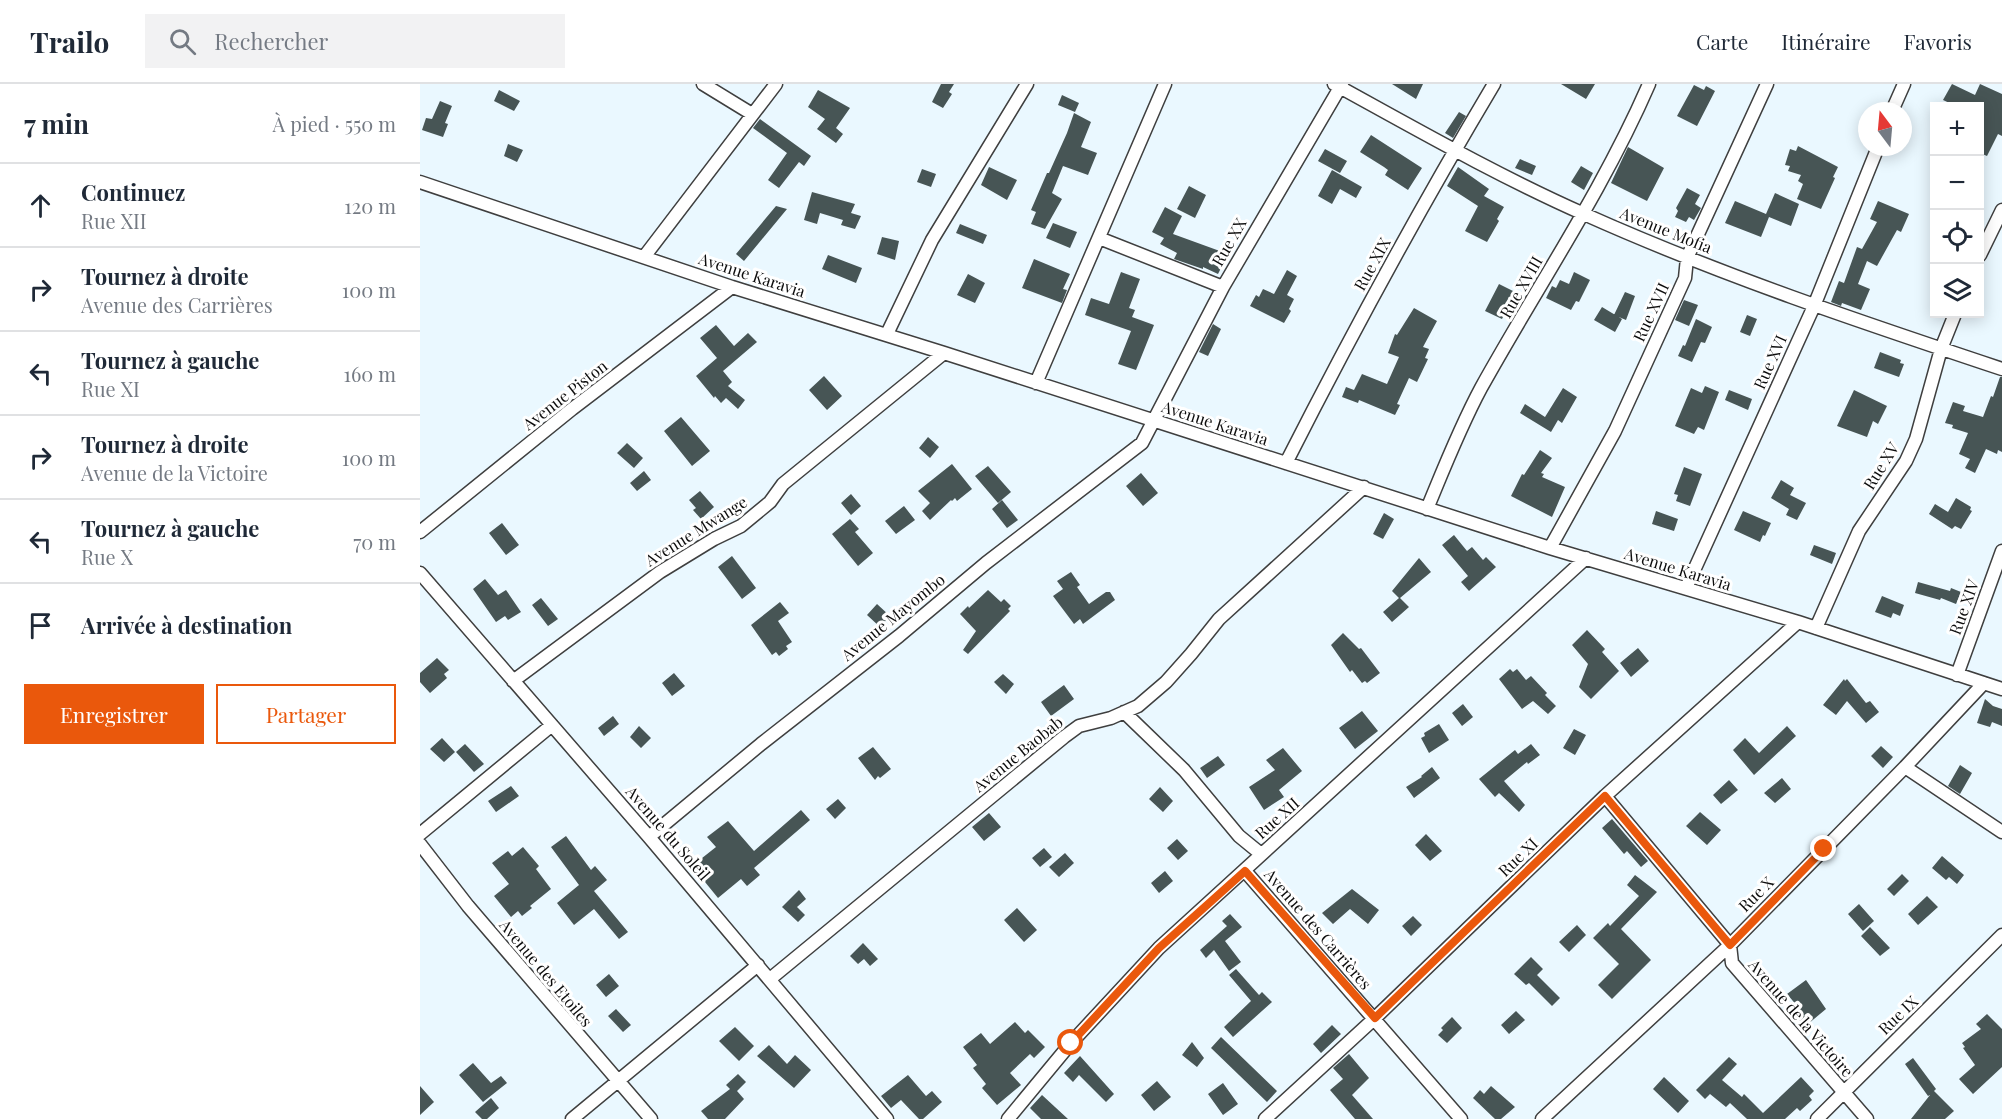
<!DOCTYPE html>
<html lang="fr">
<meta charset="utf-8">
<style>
:root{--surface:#fff;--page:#f2f2f3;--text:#1f2937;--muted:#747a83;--line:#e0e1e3;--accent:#ea580c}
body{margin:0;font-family:"Playfair Display",serif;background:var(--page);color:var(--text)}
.controls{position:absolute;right:18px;top:18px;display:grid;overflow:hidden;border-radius:0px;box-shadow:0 3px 15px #0003}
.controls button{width:54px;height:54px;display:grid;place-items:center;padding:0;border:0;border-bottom:2px solid var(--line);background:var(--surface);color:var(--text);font:30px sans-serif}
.compass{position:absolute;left:1438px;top:18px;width:54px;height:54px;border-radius:50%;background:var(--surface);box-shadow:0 3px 15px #0003;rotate:344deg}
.stop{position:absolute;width:18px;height:18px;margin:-14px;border:4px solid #ea580c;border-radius:50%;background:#fff}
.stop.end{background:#ea580c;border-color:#fff;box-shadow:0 2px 6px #0008}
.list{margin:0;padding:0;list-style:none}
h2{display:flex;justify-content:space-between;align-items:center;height:78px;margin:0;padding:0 24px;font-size:26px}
h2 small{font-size:20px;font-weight:400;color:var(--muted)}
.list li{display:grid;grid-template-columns:39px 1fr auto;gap:18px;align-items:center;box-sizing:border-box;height:84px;padding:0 24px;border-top:2px solid var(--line)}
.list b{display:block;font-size:22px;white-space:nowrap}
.list p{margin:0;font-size:20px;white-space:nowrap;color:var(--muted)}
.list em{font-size:20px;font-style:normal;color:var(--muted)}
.actions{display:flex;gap:12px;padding:18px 24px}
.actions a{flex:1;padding:14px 0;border:2px solid var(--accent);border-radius:0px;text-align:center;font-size:21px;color:var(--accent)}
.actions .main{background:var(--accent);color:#fff}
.icon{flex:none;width:33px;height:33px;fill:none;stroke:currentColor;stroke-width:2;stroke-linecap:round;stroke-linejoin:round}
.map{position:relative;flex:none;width:1582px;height:1035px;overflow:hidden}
header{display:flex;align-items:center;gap:36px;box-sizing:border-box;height:84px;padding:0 30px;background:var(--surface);border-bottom:2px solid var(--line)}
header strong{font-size:28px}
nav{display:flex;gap:33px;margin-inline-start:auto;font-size:21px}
.search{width:420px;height:54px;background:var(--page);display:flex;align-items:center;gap:15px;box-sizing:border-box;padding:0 21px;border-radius:0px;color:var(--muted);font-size:22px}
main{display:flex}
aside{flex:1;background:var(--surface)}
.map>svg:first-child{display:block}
.building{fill:#475555}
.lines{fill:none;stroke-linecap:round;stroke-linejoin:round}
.minor-casing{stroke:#3f3f3f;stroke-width:15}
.minor{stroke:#fff;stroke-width:12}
.route{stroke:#ea580c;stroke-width:8}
.labels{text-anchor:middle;stroke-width:6;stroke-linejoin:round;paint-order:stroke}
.street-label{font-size:16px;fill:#0c0c0c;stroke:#fff}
</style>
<header>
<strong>Trailo</strong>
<div class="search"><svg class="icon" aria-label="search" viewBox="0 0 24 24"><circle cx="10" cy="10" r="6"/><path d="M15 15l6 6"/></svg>Rechercher</div>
<nav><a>Carte</a><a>Itinéraire</a><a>Favoris</a></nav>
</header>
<main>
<aside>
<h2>7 min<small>À pied · 550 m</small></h2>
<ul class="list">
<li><svg class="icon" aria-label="ahead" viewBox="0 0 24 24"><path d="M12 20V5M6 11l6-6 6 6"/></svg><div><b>Continuez</b><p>Rue XII</p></div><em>120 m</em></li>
<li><svg class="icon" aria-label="right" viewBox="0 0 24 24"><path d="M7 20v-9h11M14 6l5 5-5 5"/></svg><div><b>Tournez à droite</b><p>Avenue des Carrières</p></div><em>100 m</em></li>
<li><svg class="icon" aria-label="left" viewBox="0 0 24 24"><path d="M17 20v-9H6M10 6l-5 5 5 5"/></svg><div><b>Tournez à gauche</b><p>Rue XI</p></div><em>160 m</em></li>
<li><svg class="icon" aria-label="right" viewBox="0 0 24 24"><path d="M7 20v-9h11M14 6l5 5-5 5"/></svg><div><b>Tournez à droite</b><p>Avenue de la Victoire</p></div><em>100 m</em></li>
<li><svg class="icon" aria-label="left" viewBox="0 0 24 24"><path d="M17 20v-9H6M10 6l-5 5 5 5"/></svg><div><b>Tournez à gauche</b><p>Rue X</p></div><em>70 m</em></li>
<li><svg class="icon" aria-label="arrive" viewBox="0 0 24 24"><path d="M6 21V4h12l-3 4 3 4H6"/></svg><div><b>Arrivée à destination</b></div></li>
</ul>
<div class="actions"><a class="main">Enregistrer</a><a>Partager</a></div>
</aside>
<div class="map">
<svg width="1582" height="1035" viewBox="0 0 1582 1035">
<rect width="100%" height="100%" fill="#eaf8ff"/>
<path class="building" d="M521,0h13l-5,8 3,2 -9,14 -11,-6z
M972,0h31l-7,15z
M1141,0h34l-9,15z
M1532,0l23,11 5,-11 22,10v42l-4,-2 -11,22 -7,-3v-47h-24l-13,-6z
M1274,1l10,5 2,-4 9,5 -18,35 -20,-10z
M79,6l21,11 -6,10 -20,-10z
M398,6l32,18 -14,20 7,6 -7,9 -19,-14 8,-10 -17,-12z
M642,11l17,8 -4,9 -17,-7z
M20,17l12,5 -7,17 3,1 -5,13 -21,-7 4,-12 6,1z
M1039,28l7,4 -13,22 -8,-5z
M654,29l17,9 -10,25 16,6 -9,22 -25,-9 -11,27 10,6 -17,30 -14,-5 5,-12 -5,-2 16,-37h2l18,-40z
M340,35l51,37 -7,10 -5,-4 -20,26 -11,-8 19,-27 -34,-25z
M951,51l51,33 -14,22 -23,-15 3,-5 -4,-3 -24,-15z
M88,60l15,6 -6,12 -13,-6z
M1378,62l40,21 -5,10 2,1 -14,31 -24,-10 6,-15 -5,-3 3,-6 -13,-4 2,-5 -5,-1 5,-16 6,2z
M1208,63l36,21 -17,33 -36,-18z
M905,65l22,12 -7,12 -22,-12z
M1100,75l16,7 -4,9 -17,-7z
M1161,82l12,7 -9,17 -13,-8z
M569,83l28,13 -10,20 -26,-15z
M1038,83l31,22 -5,7 20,11 -7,12 2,2 -12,21 -22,-11 13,-25 -31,-20z
M502,85l14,5 -5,13 -14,-5z
M912,86l30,17 -6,11 -16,-9 -8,15 -14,-8z
M769,102l17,9 -11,23 -18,-9z
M1267,104l13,7 -5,9 6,4 -7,12 -5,-3 -3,5 -11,-5 3,-6 -2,-3z
M392,108l43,12 -4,9 10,3 -6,13 -14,-4 2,-5 -23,-7 -3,11 -13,-4z
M1355,109l24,11 -8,22 -22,-9 -8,20 -36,-14 10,-22 31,13z
M1458,117l31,13 -8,18 -4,-2 -20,36 -10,-5 -9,23 12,5 -9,21 -19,-7 -1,3 -10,-4 8,-21 5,2 13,-36 5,2 15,-27 -7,-3z
M356,122l11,3 -43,52 -8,-7z
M745,123l17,9 -9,18 55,20 -10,20 -15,-7v2l-29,-10 3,-6 -17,-9 4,-6 -12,-6z
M633,139l24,9 -7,16 -24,-10z
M540,140l27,11 -4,9 -27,-11z
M462,153l17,4 -4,19 -18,-6z
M408,171l34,13 -6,15 -34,-14z
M614,175l36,15 -7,15 4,1 -5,13 -40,-15z
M867,186l10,6 -10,19 7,4 -5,10 2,2 -7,12 -34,-17 6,-11 3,2 4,-8 11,5z
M701,188l19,7 -11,29 6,2 -3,7 22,8 -18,45 -18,-6 13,-33 -46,-16 6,-17 18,6z
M1154,188l16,8 -11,22 -3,-1 -5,9 -25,-12 6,-12 4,2 4,-8 9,4z
M548,190l17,9 -10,20 -18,-8z
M1079,200l16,8 -13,27 -17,-8z
M1205,208l10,4 -9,24 -12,-5z
M1264,216l14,5 -9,21 -14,-6z
M1182,223l20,12 -7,13 -21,-12z
M994,224l23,13 -14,26 6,2 -4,9 3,1 -11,23 -8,-4 -12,26 3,1 -5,10 -36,-15 -1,3 -16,-6 4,-10 8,3 8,-16 25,10 12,-27 -11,-4 7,-19 2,1z
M1327,231l10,4 -7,17 -10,-4z
M1276,235l16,8 -7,16 -4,-1 -9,20 -14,-6 5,-11 2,1z
M793,240l8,5 -13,27 -9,-4z
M296,241l18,21 14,-13 9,9 -34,29 9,11 -4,4 17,14 -7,9 -12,-11 -5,5 -6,-7 -1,2 -18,-22 21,-18 -17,-20z
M1460,268l21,8 -1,3 4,1 -5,13 -25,-9z
M404,292l18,20 -15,14 -18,-20z
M1580,293h2v75l-4,-2 -1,4 -11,-5 -11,24 -10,-5 5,-9 -11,-5 9,-21 -16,-5 1,-3 -8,-2 8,-21 12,4 -2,5 20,6 8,-21 2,1z
M1285,302l14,6 -15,38 -6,-3 -4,7 -19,-8 16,-38 11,5z
M1143,304l14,9 -15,26 -4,-3 -7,12 -31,-19 5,-9 20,13z
M1309,306l23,9 -4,11 -23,-10z
M1434,306l33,16 -9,18 -5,-3 -6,16 -30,-11z
M261,333l29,34 -18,15 -28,-35z
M508,353l11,10 -9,11 -11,-10z
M207,359l16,15 -9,10 -17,-15z
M1120,366l12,8 -11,15 3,1 -2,3 23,10 -13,30 -41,-21 11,-22 2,1z
M532,380l20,25 -15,12 -2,-3 -3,3 -1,-1 -21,20 -8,-9 8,-8 -12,-12z
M568,382l23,26 -13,11 -23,-27z
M1264,383l18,7 -12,32 -14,-5 2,-6 -4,-1z
M224,387l7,9 -14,11 -7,-8z
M721,389l17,20 -15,13 -17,-20z
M1361,396l13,8 -4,7 16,8 -9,17 -11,-5 3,-6 -18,-11z
M280,407l14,16 -13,12 -8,-9 3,-2 -7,-8z
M431,410l10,12 -10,9 -10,-12z
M1536,414l15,9 -1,3 2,1 -11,18 -6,-3 -3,3 -23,-15 6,-10 13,8z
M582,416l16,20 -11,8 -15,-19z
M484,422l11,14 -19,14 -11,-13z
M1236,427l22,8 -4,12 -22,-7z
M1323,427l28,12 -6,13 -2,-1 -3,7 -26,-12z
M964,429l10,6 -11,20 -10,-5z
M430,435l9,10 -4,3 18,21 -15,13 -26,-32z
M82,439l17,22 -13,10 -17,-22z
M1034,451l13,16 5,-4 11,13 3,-3 10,10 -27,24 -8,-9 7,-6 -26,-31z
M1394,461l22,8 -4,11 -22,-9z
M312,472l24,32 -14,11 -24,-32z
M999,474l12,14 -31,26 9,9 -17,15 -9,-10 16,-14 -7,-7z
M651,488l9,13 -3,2 12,17 17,-12h4l5,8 -32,24 -3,-5 -6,5 -21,-28 10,-7 -6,-8z
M65,495l13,16 8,-5 15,22 -13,8 -3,-4 -9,6 -23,-33z
M1498,498l32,9 1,-3 10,4 -5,12 -15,-6 -1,2 -25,-7z
M568,506l13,12 3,-3 7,7 -3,3 2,2 -42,43 -5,-4 13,-19 -16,-17 8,-8 1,2z
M1462,512l22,9 -4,11 -7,-3 -2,5 -16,-6z
M121,514l17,21 -10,7 -16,-21z
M360,518l9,11 -11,8 14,21 -6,4 2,3 -9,7 -3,-4 -4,3 -21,-30z
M457,520l13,12 -10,11 -13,-12z
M1167,546l18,19 -3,3 17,19 -28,28 -12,-12 9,-23 -16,-19z
M923,549l16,16 2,-1 19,25 -13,10 -2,-2 -3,2 -10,-13 -2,2 -19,-27z
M1218,564l11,13 -18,16 -11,-14z
M17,574l12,12 -5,4 3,4 -17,15 -10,-11v-9z
M1090,585l3,3 4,-3 9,11 5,-4 16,17 -2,2 11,11 -8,8 -15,-13 -11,8 -23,-30z
M254,589l11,13 -13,10 -10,-13z
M583,590l11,10 -8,10 -12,-12z
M1424,595l1,2 2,-2 19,24 4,-2 9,11 -13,11 -19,-22 -11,14 -13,-10z
M644,601l10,14 -23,17 -10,-14z
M1565,615l8,7 9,3v17l-10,-4 -2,5 -13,-4z
M1043,620l10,13 -11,9 -10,-13z
M942,627l16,20 -23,18 -16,-21z
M193,632l6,8 -15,12 -6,-8z
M1019,640l10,16 -20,13 -8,-15 4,-2 -1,-3z
M219,642l12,12 -10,10 -11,-11z
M1367,642l9,10 -42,39 -21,-25 12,-12 14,15z
M1154,645l12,6 -11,20 -12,-7z
M22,654l13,14 -11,10 -14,-13z
M45,660l19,20 -10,8 -18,-20z
M1111,660l9,11 -12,9 -1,-2 -23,19 21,24 -6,7 -20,-19 -4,4 -16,-18 36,-29 3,4z
M1461,662l12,11 -10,11 -12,-12z
M453,663l18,22 -11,9 -2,-2 -3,4 -17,-22z
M863,664l19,23 -23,19 5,7 -20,13 -15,-23 26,-17 -9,-10z
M798,672l7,9 -18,13 -7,-10z
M1540,681l12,8 -12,21 -12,-8z
M1012,683l8,11 -26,20 -8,-11 16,-10 -1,-1z
M1362,694l9,11 -16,14 -11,-10z
M1309,696l9,10 -17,14 -8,-9z
M91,702l8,10 -23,16 -8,-11z
M740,703l13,14 -10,11 -14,-13z
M418,715l8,9 -11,11 -9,-10z
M381,726l9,10 -56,48 6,7 -13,11 -6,-7 -23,19 -26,-32 24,-19 -9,-10 21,-16 26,30z
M1280,728l21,18 -14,15 -21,-19z
M569,729l12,14 -17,14 -12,-14z
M1192,735l36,42 -7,6 -14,-16 -3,3 -22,-26z
M1006,750l16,17 -12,10 -15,-16z
M146,752l25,34 4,-4 12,14 -13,11 34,41 -9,7 -25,-30 -20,16 -17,-22 22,-18 -28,-38z
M757,755l11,12 -10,9 -11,-12z
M103,763l16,19 -3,3 15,20 -21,17 2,2 -10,8 -4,-5 -7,6 -17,-21 15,-12 -17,-21 16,-12 4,5z
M624,764l8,9 -12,10 -8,-9z
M645,769l9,10 -15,14 -10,-10z
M1522,772l22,19 -7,9 -8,-7 -3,3 -14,-12z
M745,787l8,10 -14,12 -8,-10z
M1482,790l7,7 -15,15 -7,-7z
M1215,791l22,17 -36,37 30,31 -39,39 -14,-14 21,-21 -26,-26 15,-15 2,3 29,-30 -12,-11z
M932,805l27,21 -11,14 -18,-15 -17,15 -11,-11z
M379,806l7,9 -9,8 8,8 -7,7 -16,-15z
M1507,812l11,11 -20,18 -10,-11z
M1439,820l15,17 -11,10 -15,-17z
M597,824l20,22 -13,12 -20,-22z
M810,830l12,13 -17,14 16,21 -12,9 -15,-21 -8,8 -6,-8 27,-24 -5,-5z
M993,832l9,9 -11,11 -9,-10z
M1157,841l9,10 -17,17 -10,-10z
M1450,843l20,21 -10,8 -19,-20z
M443,859l15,16 -8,7 -6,-7 -6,5 -8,-8z
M1111,873l12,12 -6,6 23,23 -8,8 -23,-23 -3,2 -12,-11z
M816,885l23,26 3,-3 10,10 -39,35 -9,-10 27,-26 -22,-26z
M189,890l10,12 -13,11 -10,-12z
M1386,896l20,29 -24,20 -12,-16 8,-6 -11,-13z
M196,925l15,16 -8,7 -15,-16z
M1096,927l9,9 -16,14 -8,-9z
M1567,930l15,15v38l-29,27 -14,-15 16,-14 -12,-17 2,-1 -3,-4 19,-14 -5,-5z
M1032,933l10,11 -15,15 -9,-8 5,-5 -2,-2z
M595,938l10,11 3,-3 17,17 -11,11 -4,-4 -20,19 11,12 -24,20 -15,-17 4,-4 -13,-16 4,-3 -14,-18 18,-14 9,11z
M912,941l9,9 -20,19 -8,-9z
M315,943l19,19 -15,15 -20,-20z
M801,953l56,54 -10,11 -56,-54z
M772,958l12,16 -7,9 -15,-12z
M349,961l18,19 8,-9 16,15 -17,18 -37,-32z
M929,970l20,24 -17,17 21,24h-18l-25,-29 13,-11 -10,-11z
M660,972l34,38 -8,8 -27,-27 -6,7 -9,-9z
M1309,973l8,7 -15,16 20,17 2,-3 19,19 38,-36 13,14 -5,5 3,4 -12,11 -3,-3 -12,11h-38l-17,-16 -4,4 -16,-13 -5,5 -9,-9z
M1493,974l23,31 -2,2 20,20 -9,8h-34l19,-24 -2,1 -23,-32z
M53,979l18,20 10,-7 6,7 -24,19 -24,-27z
M318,990l8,8 -9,9 7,8 -19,20h-17l-7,-8 29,-22 -4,-4z
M488,991l18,21 6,-5 10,11 -19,17h-4l-18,-19 -10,8 -10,-12z
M1244,993l25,24 -11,12 -25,-24z
M737,997l14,16 -17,14 -13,-16z
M803,999l15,21 -15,11 -15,-21z
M0,1002l14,16 -14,13z
M1071,1002l24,21 -14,12h-6l-22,-21 7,-8 4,4z
M622,1011l26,24h-27l-11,-11z
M71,1014l8,10 -12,11h-5l-7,-7z"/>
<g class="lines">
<defs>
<path id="minor" d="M283,0l49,30
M914,0c82,45 164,92 250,130 136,61 277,108 418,155
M1472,27l12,-27
M0,98l312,105 212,66 606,195 248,74 204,67
M679,154l124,49
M1560,171l22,-45
M224,173l132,-173
M467,250l45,-94 95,-156
M616,299l129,-299
M866,379c65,-128 134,-255 208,-379
M1007,425c17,-41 33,-82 54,-121 56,-101 122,-198 168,-304
M0,448l152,-123 160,-122
M1130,464l65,-117 70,-153 2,-20 80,-174
M0,489l229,264 238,282
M1266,504l128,-282 64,-159
M1396,544l43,-97 47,-70 10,-22 25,-90 14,-35
M1537,591l45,-124
M93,597l147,-109 54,-33 27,-13 29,-24 13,-18 161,-131
M704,628l60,58 55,66 22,18
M1485,683l97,65
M1185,712l125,149 2,18 135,156
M0,750l132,-109
M229,753l112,-93 138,-108 87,-73 156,-120 81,-156 119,-203
M0,760l48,62 183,213
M825,787l216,248
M350,895l294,-242 15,-11 32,-8 27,-12 28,-24 25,-28 28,-35 145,-132
M152,1035l186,-154
M588,1035l63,-76 88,-95 427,-390
M845,1035l110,-101 230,-222 193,-174
M1122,1035l188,-174 175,-178 79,-84
M1397,1035l185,-184"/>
</defs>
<use href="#minor" class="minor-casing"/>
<use href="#minor" class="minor"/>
</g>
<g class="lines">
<path class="route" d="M651,959l88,-95 86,-77 130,147 230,-222 125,149 94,-96"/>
</g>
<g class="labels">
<g class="street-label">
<text transform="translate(1246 146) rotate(22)" y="6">Avenue Mofia</text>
<text transform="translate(809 158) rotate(-60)" y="6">Rue XX</text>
<text transform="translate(952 180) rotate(-61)" y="6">Rue XIX</text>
<text transform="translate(332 191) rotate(18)" y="6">Avenue Karavia</text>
<text transform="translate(1101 203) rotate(-60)" y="6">Rue XVIII</text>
<text transform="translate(1231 228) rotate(-65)" y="6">Rue XVII</text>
<text transform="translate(1350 278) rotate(-66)" y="6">Rue XVI</text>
<text transform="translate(145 311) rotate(-38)" y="6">Avenue Piston</text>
<text transform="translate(795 339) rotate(18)" y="6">Avenue Karavia</text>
<text transform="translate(1461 382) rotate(-58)" y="6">Rue XV</text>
<text transform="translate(276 447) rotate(-32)" y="6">Avenue Mwange</text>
<text transform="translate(1258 485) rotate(17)" y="6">Avenue Karavia</text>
<text transform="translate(1544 523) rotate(-70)" y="6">Rue XIV</text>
<text transform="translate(473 533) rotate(-39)" y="6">Avenue Mayombo</text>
<text transform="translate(598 670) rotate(-39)" y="6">Avenue Baobab</text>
<text transform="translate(857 734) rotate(-42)" y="6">Rue XII</text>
<text transform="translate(248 749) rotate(49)" y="6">Avenue du Soleil</text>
<text transform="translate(1098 773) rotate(-44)" y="6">Rue XI</text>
<text transform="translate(1336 810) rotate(-45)" y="6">Rue X</text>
<text transform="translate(898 845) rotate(49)" y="6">Avenue des Carrières</text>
<text transform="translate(126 889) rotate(50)" y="6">Avenue des Etoiles</text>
<text transform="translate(1478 931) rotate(-44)" y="6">Rue IX</text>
<text transform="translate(1381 934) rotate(49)" y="6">Avenue de la Victoire</text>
</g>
</g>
</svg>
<div class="controls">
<button>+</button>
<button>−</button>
<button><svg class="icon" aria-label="locate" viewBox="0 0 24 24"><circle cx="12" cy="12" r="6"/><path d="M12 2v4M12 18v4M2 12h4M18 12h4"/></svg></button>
<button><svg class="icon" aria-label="layers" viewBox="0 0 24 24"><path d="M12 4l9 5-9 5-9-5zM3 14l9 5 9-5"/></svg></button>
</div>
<svg class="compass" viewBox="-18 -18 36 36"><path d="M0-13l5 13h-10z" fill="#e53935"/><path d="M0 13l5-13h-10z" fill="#747a83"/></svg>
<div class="stop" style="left:651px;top:959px"></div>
<div class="stop end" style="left:1404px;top:765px"></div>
</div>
</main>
